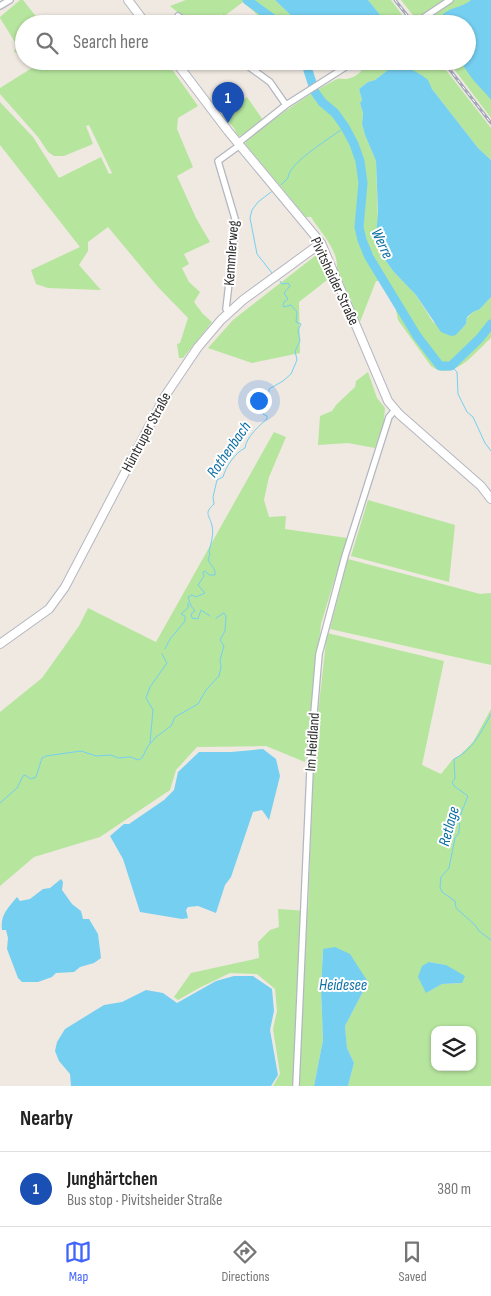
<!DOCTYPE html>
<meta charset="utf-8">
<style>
:root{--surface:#fff;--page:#f2f2f2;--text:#222;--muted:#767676;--line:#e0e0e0;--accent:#4264fb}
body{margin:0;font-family:"Sofia Sans Condensed",sans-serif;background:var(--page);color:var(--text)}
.controls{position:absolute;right:15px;bottom:15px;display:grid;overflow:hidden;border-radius:10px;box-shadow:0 1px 4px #0004}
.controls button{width:45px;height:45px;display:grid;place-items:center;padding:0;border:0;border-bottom:1px solid var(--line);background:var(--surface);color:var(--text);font:25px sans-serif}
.you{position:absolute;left:258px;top:400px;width:18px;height:18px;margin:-12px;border:4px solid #fff;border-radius:50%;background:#1a73e8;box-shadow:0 0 0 8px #1a73e833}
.badge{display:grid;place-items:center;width:32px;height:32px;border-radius:50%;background:var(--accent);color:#fff;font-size:16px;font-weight:700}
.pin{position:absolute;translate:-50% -41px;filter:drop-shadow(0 1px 2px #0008)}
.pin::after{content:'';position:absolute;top:26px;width:18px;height:15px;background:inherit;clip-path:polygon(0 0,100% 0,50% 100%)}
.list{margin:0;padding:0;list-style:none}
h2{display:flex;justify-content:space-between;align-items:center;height:65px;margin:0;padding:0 20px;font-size:21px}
h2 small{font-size:16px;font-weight:400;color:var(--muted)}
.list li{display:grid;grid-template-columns:32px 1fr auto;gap:15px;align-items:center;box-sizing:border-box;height:75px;padding:0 20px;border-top:1px solid var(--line)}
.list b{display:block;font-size:19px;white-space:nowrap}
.list p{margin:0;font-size:16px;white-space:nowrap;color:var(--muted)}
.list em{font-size:16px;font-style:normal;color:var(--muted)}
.icon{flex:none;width:28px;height:28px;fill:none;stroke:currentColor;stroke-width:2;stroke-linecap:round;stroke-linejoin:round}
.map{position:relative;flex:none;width:491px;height:1086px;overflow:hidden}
.search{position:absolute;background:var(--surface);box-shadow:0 1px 4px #0004;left:15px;right:15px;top:15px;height:55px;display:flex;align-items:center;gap:12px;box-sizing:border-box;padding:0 18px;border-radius:28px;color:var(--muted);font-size:19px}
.sheet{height:140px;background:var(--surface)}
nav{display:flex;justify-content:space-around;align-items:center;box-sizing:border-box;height:70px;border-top:1px solid var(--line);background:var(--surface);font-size:14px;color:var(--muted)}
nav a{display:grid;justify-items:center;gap:2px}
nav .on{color:var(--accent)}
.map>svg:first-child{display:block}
.green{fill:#b6e59e;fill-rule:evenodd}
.water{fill:#75cff0}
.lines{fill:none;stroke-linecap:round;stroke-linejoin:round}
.stream{stroke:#75cff0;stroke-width:1}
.river{stroke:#75cff0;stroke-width:9}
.street-casing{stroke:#b4b7c1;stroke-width:8}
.secondary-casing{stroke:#b4b7c1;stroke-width:10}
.street{stroke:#fff;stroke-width:5.5}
.secondary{stroke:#fff;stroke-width:8}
.rail-casing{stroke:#a3a6b8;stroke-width:3}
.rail{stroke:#fff;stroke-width:1;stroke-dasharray:4;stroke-linecap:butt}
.labels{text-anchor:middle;stroke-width:4;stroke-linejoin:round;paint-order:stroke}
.street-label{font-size:15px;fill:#2e2e2e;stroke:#fff}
.water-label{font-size:16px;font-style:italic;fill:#0d6fa3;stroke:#fff}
</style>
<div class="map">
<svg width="491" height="1086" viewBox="0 0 491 1086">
<rect width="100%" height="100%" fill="#efe9e1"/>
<path class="green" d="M20,0h3l19,24h-18v36l-10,-9 4,-4 -18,-29v-1z
M186,0h89l25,24h-32l-25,-22 -20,15 -2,-3 -14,10h-15l-22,-18z
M368,0h23l18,24h-26l-2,-8z
M401,0h90v118l-43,-57h19v-37h-47z
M25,61h141l32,45 -20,12 -1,11 16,38 -16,9 19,42 14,24 -26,12 5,10 -7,4 7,14 11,10 -6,10 9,12 9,8 -29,36h-4l-2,-14 3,-1 8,-25 -30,-31 -50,-60 -20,15v9l-9,14 22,25 -53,-2 -12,-4 -5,-14 49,-23 -80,-102v-43l33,35 26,41 42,-21 8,17 3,-1 -23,-48 -3,1 7,18 -29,12h-10l-6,-4 -10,-15 -38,-43v-6l32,-20z
M364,61h75l52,67v32l-13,-12 -49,-63 -22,-18 -19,3 -13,10 -7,2 -9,7 3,11 -2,3 3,10 -1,11 3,11 11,26 2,62 3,31 12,17 23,24 17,27 23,13 10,-11 1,-6 6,-6 7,-3 11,-12v41c-16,14 -38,45 -60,28l-33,-46 -3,-15 -16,-24h-3l-16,41 -23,-54c1,-19 -17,-36 -26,-51h-5l-61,-73 2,-5c29,-21 57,-43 88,-59 4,-2 7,-1 12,-1 9,-2 18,-8 17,-18z
M247,97l16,23 -20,15 -5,1 -4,-8 -13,-13z
M315,256l6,2 6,22 -28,22 1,51 -48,10 -44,-15 25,-28z
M368,372l9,26 8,10 -1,13 -9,27 -27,-5 -30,2 2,-29 12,-5 4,-6 19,-18 1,-6z
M274,432l12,5 -17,40 -5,23 5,17 17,-1 -1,13 62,9 -26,86 -16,138 -39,-16 -69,1 -21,23 -6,20 -70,47 -66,20 -34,29v-174l42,-34 37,-52 9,-18 68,34z
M368,500l87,25 -6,57 -98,-26z
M348,559l132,35 11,-1v72l-161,-36z
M327,633l117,28 -22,104 19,9 12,-15 6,-3 14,-14 18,-33v377h-143l6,-23 -7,-15 -2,-22 23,-44 -45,-33 -2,40 2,51 -9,46h-41l7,-12 -7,-45 4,-18 -2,-22 -18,-15 -27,-1 -31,15 -21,12 -4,-3 17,-24 68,-15 -1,-16 12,-12 9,-3 -1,-18 30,2 6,-162zM429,962l17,3 16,18 -20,1 -16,9zM435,1030h37v37h-37z"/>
<path class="water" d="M275,0h93l13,16 2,8h-83z
M471,0h20v100c-5,-7 -11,-12 -16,-18 -6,-7 -10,-14 -15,-21h7v-37h-31c9,-19 24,-14 35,-24z
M407,67l16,9 5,4 4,9 46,59 13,12v137l-11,12 -7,3 -6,5 -1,7 -10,11 -5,1 -10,-4 -25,-37 -23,-24 -12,-17 -5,-17 2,-25 -2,-51 -11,-26 -3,-11 1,-11 -3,-10 2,-3 -3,-11 9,-7 7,-2 13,-10z
M263,749l13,10 4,17 -11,44 -7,-10 -9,2 -22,65 -6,8 -9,28 -18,-7 -10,1 -2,3 2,8 -6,1 -42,-7 -17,-53 -13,-23 14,-12h5l35,-24 10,-10 4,-18 21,-20h32z
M61,879l2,3 -1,8 10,14 9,7 2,8h6l9,15 3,24 -7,5 -14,4 -6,5 -18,1 -4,4 -14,5h-16l-4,-4 -11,-29 1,-11 -2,-8h-4c-2,-15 6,-22 15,-33l3,4 10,-2 13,-10 7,-1z
M335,947l15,7 18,28 -23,44 2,22 7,15 -6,23h-34l9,-46 -2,-51 2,-40z
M429,962l17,3 19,11 -3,7 -20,1 -16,9 -8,-16 4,-11z
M234,976h19l19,13 2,22 -4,19 8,45 -7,11h-200l-1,-12 -11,-13 -4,-10 2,-9 8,-13 39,-24 18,-3 24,-12 17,3 14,10 39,-22z"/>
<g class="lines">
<path class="stream" d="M281,185l7,-7c0,-15 44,-41 57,-51
M271,192l-13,10 -6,8 -2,8 7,36 15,19
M451,366l6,6 1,22 9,18 6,5 12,26 6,8
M210,616l-9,-6 -3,9 -6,-1 -1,-4 4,-3 -4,-5 -3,-9 4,-2 4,2 9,-4 -7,-8 6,-9 -1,-4 2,-1 4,4h6c1,-7 -5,-10 -7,-15l2,-6 -1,-3c2,-7 5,-18 3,-25 -2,-11 -9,-12 2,-22l-1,-7 4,-17 6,-3c3,-11 12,-24 22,-29 1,-11 15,-23 22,-29v-3l-4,-2 -2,-6 -1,-14 6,1 3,-3v-3l14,-8 8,-7 6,-14 -2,-9 5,-10 -2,-11 3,-6 -5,-2 1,-10 -6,-7 -7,2 -1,-2 1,-3 4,-3 -4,-6 6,-7 -2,-3 -6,1 -2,-3
M165,649l5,-10 15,-18v-5l-4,-2 7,-6v-5
M491,714c-9,17 -19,37 -37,45l1,20 -3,3 2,4 14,10 -8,20 -1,17 -4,5 -6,30 -8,9 -1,10 2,5 13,9 1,7 19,17 4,6 12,9
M150,743l3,-33 -7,-12 4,-11 17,-24 -5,-9
M0,803l17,-15 6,-12 2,-1 6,4 5,-2 6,-19 4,-2 35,-5 15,5 15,-1 7,3 13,-1 7,3 4,-2 6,-12 8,-9 15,-11 4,-9 23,-13 8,-14 13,-14 2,-9 -1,-7 4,-14 -4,-6 5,-9 1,-15 -2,-3 -8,5"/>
<path class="river" d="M247,0l33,24
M305,61l10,31 7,10 13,11 10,14 9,17 6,17 3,22 -4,44 3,13 7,17 48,79 23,30h11l29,-28 11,-14"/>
<defs>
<path id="street" d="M0,6l10,-6
M178,16l11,8
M414,24l36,-24
M241,61l29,21 16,23
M238,143l48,-38 69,-44
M230,312l-4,-3 10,-87 -18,-61 22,-16
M296,1086l15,-338 8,-94 26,-98 44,-139 6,-7"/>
<path id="secondary" d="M128,0l18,24
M175,61l53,70 93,112 67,158 11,13 82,72 10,13
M0,644l49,-35 16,-22 100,-191 33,-49 23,-27 22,-20 78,-57"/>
</defs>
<use href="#street" class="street-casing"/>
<use href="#secondary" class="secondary-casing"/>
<use href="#street" class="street"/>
<use href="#secondary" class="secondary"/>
<defs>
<path id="rail" d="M395,0l19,24
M443,61l48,62"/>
</defs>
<use href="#rail" class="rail-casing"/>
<use href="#rail" class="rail"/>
</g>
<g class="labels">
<g class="street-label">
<text transform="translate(231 253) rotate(-86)" y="5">Kemmlerweg</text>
<text transform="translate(335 281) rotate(65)" y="5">Pivitsheider Straße</text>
<text transform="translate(146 432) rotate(-62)" y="5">Hüntruper Straße</text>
<text transform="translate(312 742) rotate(-86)" y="5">Im Heidland</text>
</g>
<g class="water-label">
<text transform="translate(383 243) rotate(65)" y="6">Werre</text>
<text transform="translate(228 449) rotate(-55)" y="6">Rothenbach</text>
<text transform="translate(448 826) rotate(-75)" y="6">Retlage</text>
<text x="343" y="990">Heidesee</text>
</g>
</g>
</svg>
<div class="controls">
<button><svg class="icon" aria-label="layers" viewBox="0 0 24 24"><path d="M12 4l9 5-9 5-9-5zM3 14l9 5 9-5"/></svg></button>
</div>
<div class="you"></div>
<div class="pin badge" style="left:228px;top:123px;background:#1a4fb4">1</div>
<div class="search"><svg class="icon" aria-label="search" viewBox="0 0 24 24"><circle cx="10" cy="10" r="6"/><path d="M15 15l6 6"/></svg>Search here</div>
</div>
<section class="sheet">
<h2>Nearby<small></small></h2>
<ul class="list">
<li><span class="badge" style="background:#1a4fb4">1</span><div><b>Junghärtchen</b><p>Bus stop · Pivitsheider Straße</p></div><em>380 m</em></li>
</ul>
</section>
<nav>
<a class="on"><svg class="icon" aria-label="map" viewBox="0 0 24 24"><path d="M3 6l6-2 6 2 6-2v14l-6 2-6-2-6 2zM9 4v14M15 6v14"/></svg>Map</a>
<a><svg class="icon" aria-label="directions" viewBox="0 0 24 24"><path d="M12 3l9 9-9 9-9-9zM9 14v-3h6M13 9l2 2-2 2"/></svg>Directions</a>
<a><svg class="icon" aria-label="saved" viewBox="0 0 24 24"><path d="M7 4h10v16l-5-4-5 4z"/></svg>Saved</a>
</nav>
